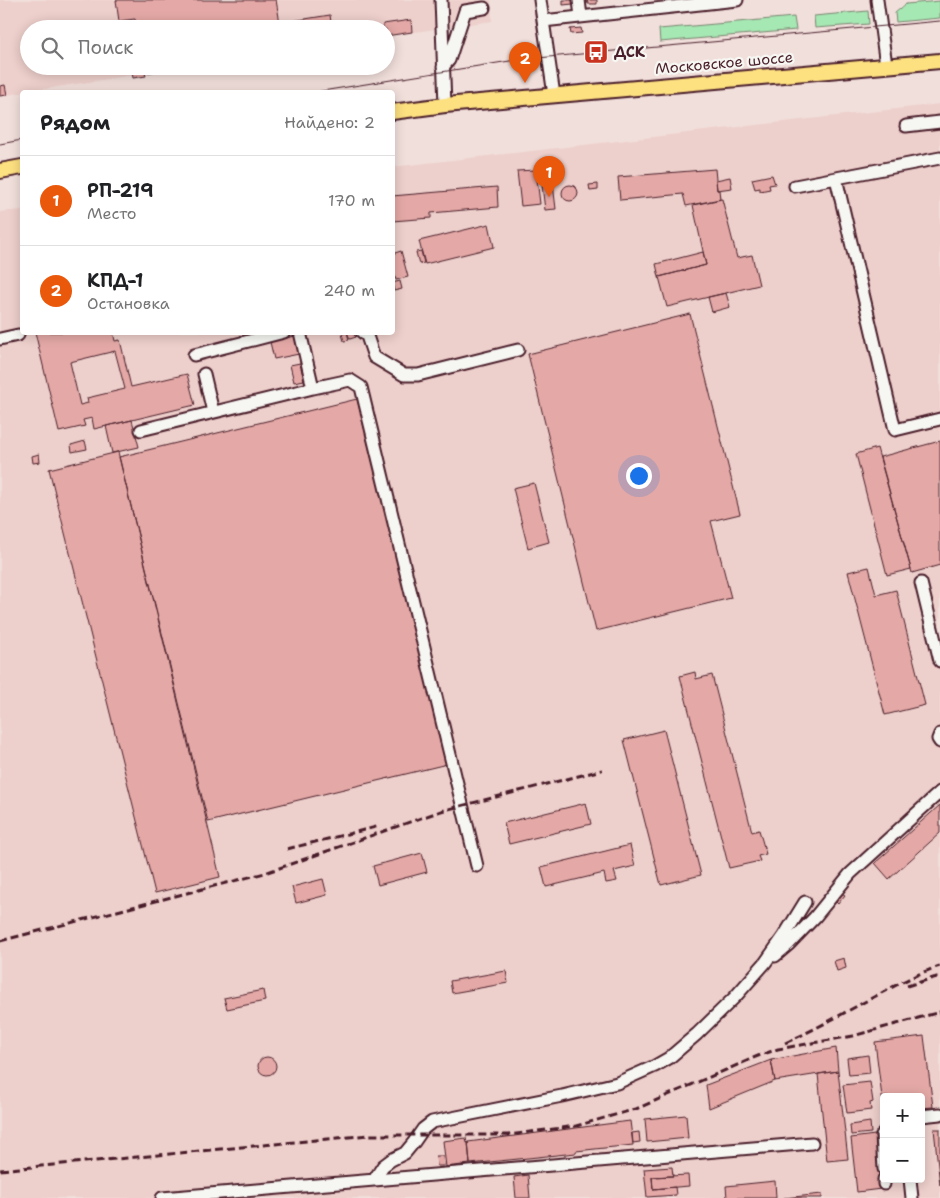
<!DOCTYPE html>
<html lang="ru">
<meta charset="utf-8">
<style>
:root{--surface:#fff;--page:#f2f2f2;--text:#202124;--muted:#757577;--line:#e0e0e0;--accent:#ea580c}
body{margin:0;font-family:"Shantell Sans",sans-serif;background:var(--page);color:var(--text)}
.controls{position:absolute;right:15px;bottom:15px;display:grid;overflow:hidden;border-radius:5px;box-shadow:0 2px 12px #0003}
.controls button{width:45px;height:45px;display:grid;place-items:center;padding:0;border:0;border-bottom:1px solid var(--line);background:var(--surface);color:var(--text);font:25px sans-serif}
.you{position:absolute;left:638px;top:475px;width:18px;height:18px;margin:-12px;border:4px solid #fff;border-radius:50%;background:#1a73e8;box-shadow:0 0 0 8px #1a73e833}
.badge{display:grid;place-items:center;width:32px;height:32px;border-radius:50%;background:var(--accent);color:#fff;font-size:16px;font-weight:700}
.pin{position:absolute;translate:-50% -41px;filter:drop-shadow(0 1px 2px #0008)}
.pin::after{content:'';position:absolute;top:26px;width:18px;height:15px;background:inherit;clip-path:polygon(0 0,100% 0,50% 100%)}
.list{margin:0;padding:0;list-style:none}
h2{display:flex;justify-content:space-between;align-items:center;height:65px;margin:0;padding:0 20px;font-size:21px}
h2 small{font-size:16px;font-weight:400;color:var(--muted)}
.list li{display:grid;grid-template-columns:32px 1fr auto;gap:15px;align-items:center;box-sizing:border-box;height:90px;padding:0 20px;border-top:1px solid var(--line)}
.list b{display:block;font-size:19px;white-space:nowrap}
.list p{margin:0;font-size:16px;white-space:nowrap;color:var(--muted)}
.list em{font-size:16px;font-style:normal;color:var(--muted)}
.icon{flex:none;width:28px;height:28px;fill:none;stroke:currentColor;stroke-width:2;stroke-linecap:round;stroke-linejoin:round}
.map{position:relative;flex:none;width:940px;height:1198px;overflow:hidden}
.search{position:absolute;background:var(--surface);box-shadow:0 2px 12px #0003;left:20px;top:20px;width:375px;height:55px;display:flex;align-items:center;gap:12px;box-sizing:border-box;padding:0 18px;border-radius:28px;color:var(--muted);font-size:19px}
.panel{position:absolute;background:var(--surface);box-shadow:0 2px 12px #0003;left:20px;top:90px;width:375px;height:245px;border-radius:5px}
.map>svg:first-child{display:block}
.built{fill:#edcfcb;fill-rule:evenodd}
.green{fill:#a5e8b3;stroke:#78846f}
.building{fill:#e4a9a6;stroke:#4a1f2b;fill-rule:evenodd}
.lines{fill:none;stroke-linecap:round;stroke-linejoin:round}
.minor-casing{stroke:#4a1f2b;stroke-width:15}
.major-casing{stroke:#4a1f2b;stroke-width:18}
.minor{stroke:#f6f6f2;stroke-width:11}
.major{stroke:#fde080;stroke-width:14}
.tram{stroke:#4a1f2b;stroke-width:1}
.rail{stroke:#4a1f2b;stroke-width:3;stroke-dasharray:8 4;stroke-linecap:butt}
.labels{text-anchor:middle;stroke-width:4.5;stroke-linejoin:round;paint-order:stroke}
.poi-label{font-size:15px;font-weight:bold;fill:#4a1f2b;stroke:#f6f6f2;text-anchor:start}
.street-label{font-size:15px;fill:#4a1f2b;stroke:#f6f6f2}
</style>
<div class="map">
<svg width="940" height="1198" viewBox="0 0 940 1198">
<rect width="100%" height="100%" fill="#f1dfdb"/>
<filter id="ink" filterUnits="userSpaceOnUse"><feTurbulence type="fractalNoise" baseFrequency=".02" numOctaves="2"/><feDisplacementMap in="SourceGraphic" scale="10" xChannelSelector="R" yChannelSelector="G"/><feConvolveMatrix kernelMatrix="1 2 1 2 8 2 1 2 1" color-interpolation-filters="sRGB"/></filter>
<g filter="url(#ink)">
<path class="built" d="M0,0h491l1,21 -106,15v-7h-357v37h161l-190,30z
M940,104v1094h-940v-986l22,-2v122h370l1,-165zM884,1097h37v82h-37z"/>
<path class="green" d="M940,1v17l-44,4 -1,-9 11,-9z
M868,11l1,13 -54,4 -1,-12z
M794,17l2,13 -136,12 -1,-13z"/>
<path class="building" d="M116,0h160l4,23 50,-8 2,14h-195l-2,-10 -16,2z
M563,0h9l1,4 -10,1z
M587,0h10v4h-9z
M411,20l1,12 -26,4v-7h-3v-5z
M581,28l1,5 -11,1 -1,-5z
M131,66h58l-44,7 1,3 -13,2z
M5,85l2,10 -7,1v-10z
M538,169h7l1,8 -7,1z
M715,169l2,21h2l1,9 -34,7 -3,-12 -63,6 -2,-23z
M536,170l4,34 -19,2 -4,-35z
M772,175l3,9 -6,1 1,4 -10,2v-3l-5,1 -3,-10z
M730,177l2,11 -15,2 -1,-10z
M553,184l3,25 -11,1 -3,-25z
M598,184v6l-8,1 -1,-6z
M562 193a8 8 0 1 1 16 0a8 8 0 1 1-16 0Z
M497,187l1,20 -67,6v5l-39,3v-25z
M722,199l15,59 15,-3 7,30 -92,22 -8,-30 47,-12 -13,-60z
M489,224l5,23 -69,17 -6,-23z
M401,251l7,26 -12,3 -4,-13v-13z
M421,251l3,12 -5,1 -3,-12z
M703,252l3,13 -47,12 -3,-13z
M400,281l2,8 -8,2 -2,-8z
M726,293l4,14 -18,5 -4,-15z
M690,314l50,200 -29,7 20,77 -135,33 -68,-277z
M35,332h78l2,9 5,-1 11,47 56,-13 8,31 -101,24 -2,-11 -9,2 2,6 -26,6zM115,351l10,38 -38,9 1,5 -8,2 -10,-43z
M347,332l2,8 -5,1 -2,-7z
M347,332h4l5,5 -6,2z
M295,336l4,18 -25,5 -4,-17z
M300,363l4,17 -10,2 -4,-17z
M357,399l90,365 -239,58 -89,-365z
M132,420l7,27 -27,6 -6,-27z
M85,441l2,8 -15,3 -1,-7z
M940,441v124l-28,8 -32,-116z
M877,448l34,121 -24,6 -31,-121z
M118,452l102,425 -65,16 -106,-424z
M39,454l1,8 -7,1 -1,-7z
M534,483l15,59 -21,6 -15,-60z
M869,567l7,28 20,-5 29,115 -40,10 -37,-143z
M695,672l1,7 16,-4 40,157 7,-2 7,24 -8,2 2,5 -31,7 -49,-192z
M664,730l37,145 -40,10 -37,-145z
M586,803l5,21 -82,20 -5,-21z
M940,805v28l-51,46 -14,-16z
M630,845l5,21 -21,5 3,10 -11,2 -2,-10 -58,14 -5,-20z
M422,853l5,19 -49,13 -5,-19z
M323,879l4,16 -31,8 -4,-16z
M840,892l5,3 -7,9 -4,-4z
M844,958l2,10 -9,3 -3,-10z
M506,971l2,12 -56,10 -2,-12z
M263,990l2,11 -38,8 -3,-11z
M924,1036l9,71 -12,1v-11h-37v16l-9,-71z
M836,1048l2,23 -63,10 -4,-21z
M868,1055l2,18 -21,2 -2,-17z
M258 1066a9 9 0 1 1 18 0a9 9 0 1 1-18 0Z
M771,1060l4,21 -66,27 -3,-23z
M838,1071l10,88 -21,2 -9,-87z
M870,1082l3,20 -3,1 1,7 -24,3 -4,-28z
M686,1115l2,23 -41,4 -2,-23z
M630,1121l3,24 -57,6v2l-106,11 -2,-22z
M870,1122l1,11 -20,2 -1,-10z
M934,1129h6v56z
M639,1132l1,10 -7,1 -1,-10z
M875,1135l6,54 -24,3 -6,-54z
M466,1138l1,5 1,-1 2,22 -24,3 -3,-26z
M436,1156h7l1,10h-7z
M672,1167l1,9 -21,1 1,12 22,-2 1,8 -29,2 -3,-28z
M528,1175l2,23h-14l-2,-21z
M688,1175l1,11 -36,3 -1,-12z
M775,1181l1,17h-49l-1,-12z
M822,1194v4h-38z"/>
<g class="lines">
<defs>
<path id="minor" d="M441,0l4,105
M540,0l14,95
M579,0l2,17
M877,0l9,65
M543,21l194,-21
M443,67l6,-7 16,-49 19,-3
M906,126l34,-4
M836,178l59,252 45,-11
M795,186l145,-28
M300,332l13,56
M362,332l5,4 7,21 30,18h14l100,-25
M0,339l18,-4
M194,355l90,-23
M204,374l9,38
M141,430l172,-42 37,-8 11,7 116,479
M921,583l19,78
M940,734l-2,5 2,3
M775,956l14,-12 26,-27 35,-43 90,-82
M921,1116l19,-2
M884,1133l-2,2 2,34
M884,1179v5
M910,1179l2,19
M374,1180l9,-14 8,-6 14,-7 9,-11 9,-13 9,-7 130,-26 55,-13 38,-17 14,-8 28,-24 38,-37 30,-34 19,-27 21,-34
M162,1198l650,-55"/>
<path id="major" d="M392,112l53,-7 495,-44
M0,171l22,-4"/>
</defs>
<use href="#minor" class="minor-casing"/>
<use href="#major" class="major-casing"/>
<use href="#minor" class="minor"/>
<use href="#major" class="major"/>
<path class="tram" d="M316,92l200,-32 424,-39
M0,144l22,-4"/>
<path class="rail" d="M287,849l93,-23
M0,941l265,-68 176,-62 161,-41
M907,986l33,-10
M785,1043c29,-13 57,-29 85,-44 23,-12 45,-25 70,-33
M0,1170l369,-35h139l68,-9 60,-17 122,-53 20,-7 75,-13 87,-24"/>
</g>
</g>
<defs>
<symbol id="bus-square" viewBox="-11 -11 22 22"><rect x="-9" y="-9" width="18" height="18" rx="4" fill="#c8321e" stroke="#f6f6f2"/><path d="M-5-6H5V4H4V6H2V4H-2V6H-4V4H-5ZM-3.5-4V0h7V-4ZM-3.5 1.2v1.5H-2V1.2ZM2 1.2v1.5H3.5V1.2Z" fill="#fff"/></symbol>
</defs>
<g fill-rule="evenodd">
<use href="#bus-square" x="582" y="38" width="28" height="28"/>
</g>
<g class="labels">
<g class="poi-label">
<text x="614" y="57">ДСК</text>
</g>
<g class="street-label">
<text transform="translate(724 63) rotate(-5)" y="5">Московское шоссе</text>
</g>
</g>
</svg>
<div class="controls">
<button>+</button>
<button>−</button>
</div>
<div class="you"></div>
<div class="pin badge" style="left:549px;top:197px">1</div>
<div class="pin badge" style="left:525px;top:83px">2</div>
<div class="search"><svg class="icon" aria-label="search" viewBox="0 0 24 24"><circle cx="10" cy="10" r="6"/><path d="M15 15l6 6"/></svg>Поиск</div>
<section class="panel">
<h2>Рядом<small>Найдено: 2</small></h2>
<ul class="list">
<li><span class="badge">1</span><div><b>РП-219</b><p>Место</p></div><em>170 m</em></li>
<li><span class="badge">2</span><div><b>КПД-1</b><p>Остановка</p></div><em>240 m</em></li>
</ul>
</section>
</div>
